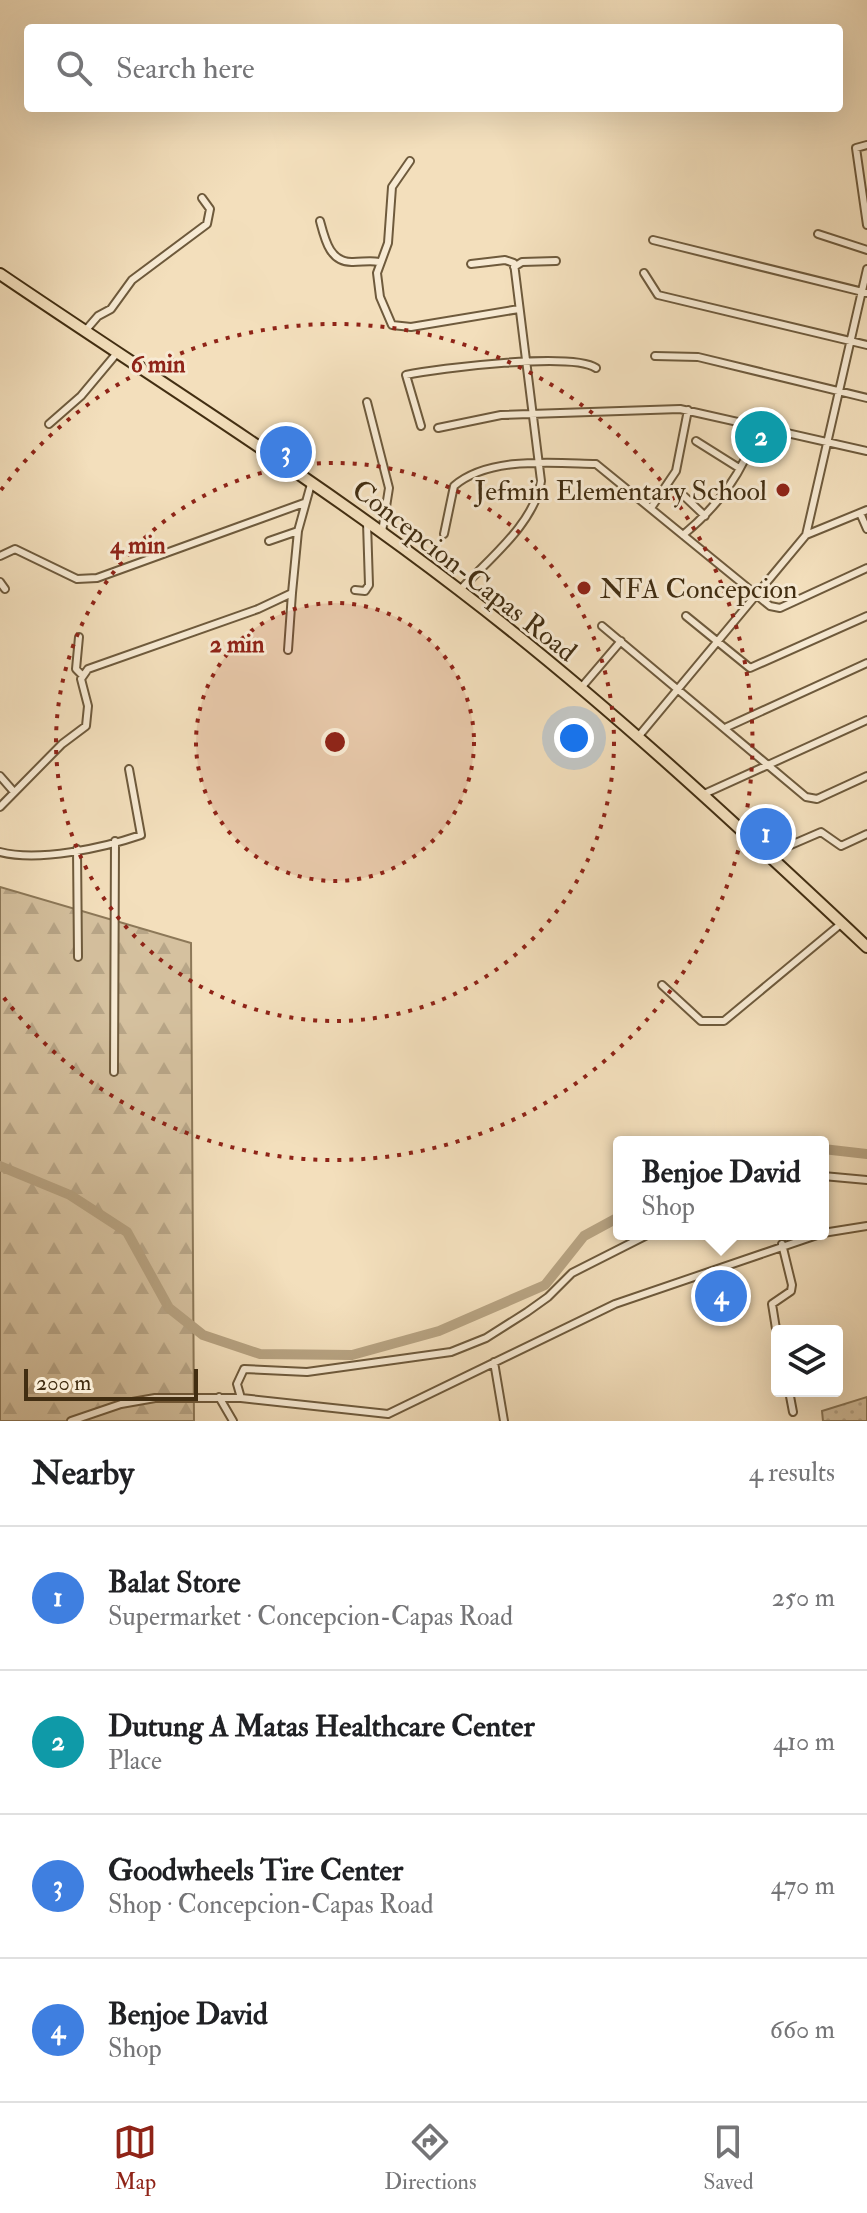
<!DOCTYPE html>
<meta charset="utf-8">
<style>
:root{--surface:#fff;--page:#f2f2f2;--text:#202124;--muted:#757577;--line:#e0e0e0;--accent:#8f2418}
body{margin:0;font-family:"IM FELL Double Pica",serif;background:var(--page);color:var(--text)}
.controls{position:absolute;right:24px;bottom:24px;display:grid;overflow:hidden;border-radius:8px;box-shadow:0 8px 32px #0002}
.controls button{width:72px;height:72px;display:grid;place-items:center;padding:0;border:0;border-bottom:2px solid var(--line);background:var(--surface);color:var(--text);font:40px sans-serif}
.scale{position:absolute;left:24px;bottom:20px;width:174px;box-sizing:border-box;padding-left:8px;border:4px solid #422e12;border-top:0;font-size:22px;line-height:28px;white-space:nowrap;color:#422e12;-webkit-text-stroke:6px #f7ead3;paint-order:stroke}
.you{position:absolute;left:574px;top:738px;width:28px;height:28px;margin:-20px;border:6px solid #fff;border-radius:50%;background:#1a73e8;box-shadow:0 0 0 12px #1a73e833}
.badge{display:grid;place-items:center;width:52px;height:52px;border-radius:50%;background:var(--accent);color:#fff;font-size:26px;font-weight:700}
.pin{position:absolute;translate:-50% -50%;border:4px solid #fff;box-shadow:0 2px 8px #0006}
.popup{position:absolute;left:613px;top:1136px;width:216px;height:104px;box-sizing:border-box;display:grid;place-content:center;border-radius:8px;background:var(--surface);filter:drop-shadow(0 2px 6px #0005);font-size:26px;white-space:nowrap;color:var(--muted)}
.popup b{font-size:30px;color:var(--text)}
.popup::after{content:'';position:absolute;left:50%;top:100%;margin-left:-16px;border:16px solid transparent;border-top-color:var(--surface)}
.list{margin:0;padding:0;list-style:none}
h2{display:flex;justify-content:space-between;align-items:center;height:104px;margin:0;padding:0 32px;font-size:34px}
h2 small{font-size:26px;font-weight:400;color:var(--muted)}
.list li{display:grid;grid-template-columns:52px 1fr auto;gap:24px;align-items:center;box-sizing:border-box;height:144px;padding:0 32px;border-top:2px solid var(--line)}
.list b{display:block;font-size:30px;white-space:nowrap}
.list p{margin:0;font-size:26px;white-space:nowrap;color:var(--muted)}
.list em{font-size:26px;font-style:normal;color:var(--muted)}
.icon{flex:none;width:44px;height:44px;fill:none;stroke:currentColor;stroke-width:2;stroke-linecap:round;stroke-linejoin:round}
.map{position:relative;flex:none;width:867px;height:1421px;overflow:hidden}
.search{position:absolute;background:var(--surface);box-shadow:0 8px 32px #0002;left:24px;right:24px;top:24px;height:88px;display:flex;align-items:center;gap:20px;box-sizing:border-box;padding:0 28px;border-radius:8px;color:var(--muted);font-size:30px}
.sheet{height:680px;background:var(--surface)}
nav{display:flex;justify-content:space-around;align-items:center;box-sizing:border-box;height:112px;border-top:2px solid var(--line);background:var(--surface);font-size:22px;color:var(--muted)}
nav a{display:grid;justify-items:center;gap:4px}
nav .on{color:var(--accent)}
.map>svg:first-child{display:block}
.grass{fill:url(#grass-dots);stroke:#8c7858;stroke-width:2}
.forest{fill:url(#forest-firs);stroke:#8c7858;stroke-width:2}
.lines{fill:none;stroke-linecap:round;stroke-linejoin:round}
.river{stroke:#b7a382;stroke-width:10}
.minor-casing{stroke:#6e5a3c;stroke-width:10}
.primary-casing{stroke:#422e12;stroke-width:14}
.minor{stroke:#f7ead3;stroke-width:6}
.primary{stroke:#f3dfbc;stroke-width:10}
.ring{fill:none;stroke:#8f2418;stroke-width:4;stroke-dasharray:4 8}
.poi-dot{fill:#8f2418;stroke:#f7ead3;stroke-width:3}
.labels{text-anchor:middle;stroke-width:6;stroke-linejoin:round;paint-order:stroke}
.poi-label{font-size:28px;fill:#422e12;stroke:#f7ead3;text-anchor:end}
.street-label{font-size:28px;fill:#422e12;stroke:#f7ead3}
.centre{fill:#8f2418;stroke:#f7ead3;stroke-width:4}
.ring-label{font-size:24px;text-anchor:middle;font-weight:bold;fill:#8f2418;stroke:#f7ead3;stroke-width:6;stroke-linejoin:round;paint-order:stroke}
</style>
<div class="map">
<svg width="867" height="1421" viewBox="0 0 867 1421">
<defs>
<pattern id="grass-dots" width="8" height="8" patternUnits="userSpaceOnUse" patternTransform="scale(2)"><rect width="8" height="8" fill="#d5c19f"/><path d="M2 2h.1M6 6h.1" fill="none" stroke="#b8a688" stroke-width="1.8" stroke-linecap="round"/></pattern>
<pattern id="forest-firs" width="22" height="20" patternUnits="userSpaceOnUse" patternTransform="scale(2)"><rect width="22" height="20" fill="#d5c19f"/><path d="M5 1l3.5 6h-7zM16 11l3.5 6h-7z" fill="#b8a688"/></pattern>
</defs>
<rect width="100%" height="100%" fill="#f3dfbc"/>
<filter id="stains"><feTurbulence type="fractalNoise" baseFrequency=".0025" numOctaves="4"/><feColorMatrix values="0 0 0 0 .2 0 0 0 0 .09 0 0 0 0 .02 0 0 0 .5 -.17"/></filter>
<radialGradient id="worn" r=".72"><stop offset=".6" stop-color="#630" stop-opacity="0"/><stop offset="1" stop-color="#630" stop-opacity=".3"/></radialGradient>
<path class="grass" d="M867,1397v24h-44l-1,-10z"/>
<path class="forest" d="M0,887l191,56 3,478h-194z"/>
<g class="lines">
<path class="river" d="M823,1149l44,5
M0,1166l70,29 57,37 42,76 34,27 57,19 92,1 87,-24 106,-46 39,-49 35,-19"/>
<defs>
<path id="minor" d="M867,145l-11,3 11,77
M410,161l-18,26 -4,56 -11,30 3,24 12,28 19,2 108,-18
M320,221c5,19 10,42 33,41 10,0 17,-2 26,0
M818,234l49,16
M653,240l214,53
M514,267l8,-5 34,-1
M644,273l14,22 209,50
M85,331l13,-15 13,-7 21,-29 75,-56 3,-15 -8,-11
M655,356l43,1 169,41
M367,402l22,86 -7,44
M49,424l32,-28 36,-43
M421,426l-15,-51c32,-7 166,-23 190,-7
M438,428l63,-13 179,-6 187,42
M696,441l43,27
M684,496l21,20
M651,508l25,-37 12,-61
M860,513l7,16
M444,534l10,-48c35,-30 99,-23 142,-22l174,142 10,2 87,-40
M683,535c36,-30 60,-62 75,-108
M806,535l61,-266
M269,541l29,-10
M0,556l15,-7 62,30 20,-1 207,-75
M0,582l5,7
M355,590l10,1 4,-6 -2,-62
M460,590c28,-30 75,-67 81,-109l-27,-218 -9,-3 -34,4
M686,616l64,52 117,-52
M602,626l204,171 11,2 50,-23
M79,637l-3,32 6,6
M288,650l4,-57
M580,689l41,-48
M727,727l140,-64
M638,737l168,-202 61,-25
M0,776l14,16
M704,794l163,-74
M0,807l62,-63 24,-18 2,-20 -7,-27 7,-10 170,-60 34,-16 6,-62 13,-47
M77,849l1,108
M0,852c39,10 103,-4 141,-17l-12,-66
M770,854l51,-22 20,14 26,-12
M662,985l39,36h23l118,-98
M114,1072l1,-231
M823,1176l44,4
M823,1233l44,-7
M777,1335l-5,-31 19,-13 1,-6 -10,-41
M494,1362l10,59
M789,1391l4,21
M219,1397l14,24
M241,1398l-4,-14 7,-15 63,3 144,-20 35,-14 41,-26 21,-15 24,-24 77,-39
M71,1421l50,-17 34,-6h86l147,16 227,-110 205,-70"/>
<path id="primary" d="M0,274c153,104 311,202 458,315 144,110 277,234 409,358"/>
</defs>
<use href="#minor" class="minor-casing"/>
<use href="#primary" class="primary-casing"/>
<use href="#minor" class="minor"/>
<use href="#primary" class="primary"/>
</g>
<circle cx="335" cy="742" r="139" fill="#8f2418" fill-opacity=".12"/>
<g class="ring">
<circle cx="335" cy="742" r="139"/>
<circle cx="335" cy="742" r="279"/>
<path d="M1 490A418 418 0 1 1 1 994"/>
</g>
<g class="poi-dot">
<circle cx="783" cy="490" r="8"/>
<circle cx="584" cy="588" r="8"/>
</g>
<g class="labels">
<g class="poi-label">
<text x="767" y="500">Jefmin Elementary School</text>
<text x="600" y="598" text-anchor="start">NFA Concepcion</text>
</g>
<g class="street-label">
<text transform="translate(465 570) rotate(38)" y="10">Concepcion-Capas Road</text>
</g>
</g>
<circle cx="335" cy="742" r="12" class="centre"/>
<g class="ring-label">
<text x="158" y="372">6 min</text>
<text x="138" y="553">4 min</text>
<text x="237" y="652">2 min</text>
</g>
<rect width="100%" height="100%" filter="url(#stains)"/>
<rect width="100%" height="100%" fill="url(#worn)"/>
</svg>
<div class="controls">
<button><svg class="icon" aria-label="layers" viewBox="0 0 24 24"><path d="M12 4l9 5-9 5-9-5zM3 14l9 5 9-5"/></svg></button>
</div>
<div class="scale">200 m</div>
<div class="you"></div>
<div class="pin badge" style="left:766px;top:834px;background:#3f7fe0">1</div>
<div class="pin badge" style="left:761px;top:437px;background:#0f9aa8">2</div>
<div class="pin badge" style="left:286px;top:452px;background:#3f7fe0">3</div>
<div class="pin badge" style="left:721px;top:1296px;background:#3f7fe0">4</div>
<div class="popup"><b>Benjoe David</b>Shop</div>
<div class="search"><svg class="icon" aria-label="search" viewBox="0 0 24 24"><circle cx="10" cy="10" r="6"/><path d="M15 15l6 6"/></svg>Search here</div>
</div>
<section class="sheet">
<h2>Nearby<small>4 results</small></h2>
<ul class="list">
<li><span class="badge" style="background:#3f7fe0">1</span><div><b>Balat Store</b><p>Supermarket · Concepcion-Capas Road</p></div><em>250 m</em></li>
<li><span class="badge" style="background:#0f9aa8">2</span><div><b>Dutung A Matas Healthcare Center</b><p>Place</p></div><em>410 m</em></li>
<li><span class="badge" style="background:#3f7fe0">3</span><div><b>Goodwheels Tire Center</b><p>Shop · Concepcion-Capas Road</p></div><em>470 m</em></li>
<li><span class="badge" style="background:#3f7fe0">4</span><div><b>Benjoe David</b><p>Shop</p></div><em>660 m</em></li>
</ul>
</section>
<nav>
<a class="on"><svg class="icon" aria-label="map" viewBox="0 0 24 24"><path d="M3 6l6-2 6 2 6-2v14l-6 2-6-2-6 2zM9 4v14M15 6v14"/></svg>Map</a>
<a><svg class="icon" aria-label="directions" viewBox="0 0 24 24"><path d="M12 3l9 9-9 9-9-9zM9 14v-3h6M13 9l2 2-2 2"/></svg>Directions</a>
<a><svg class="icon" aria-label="saved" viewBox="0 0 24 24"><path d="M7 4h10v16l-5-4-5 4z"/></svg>Saved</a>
</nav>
